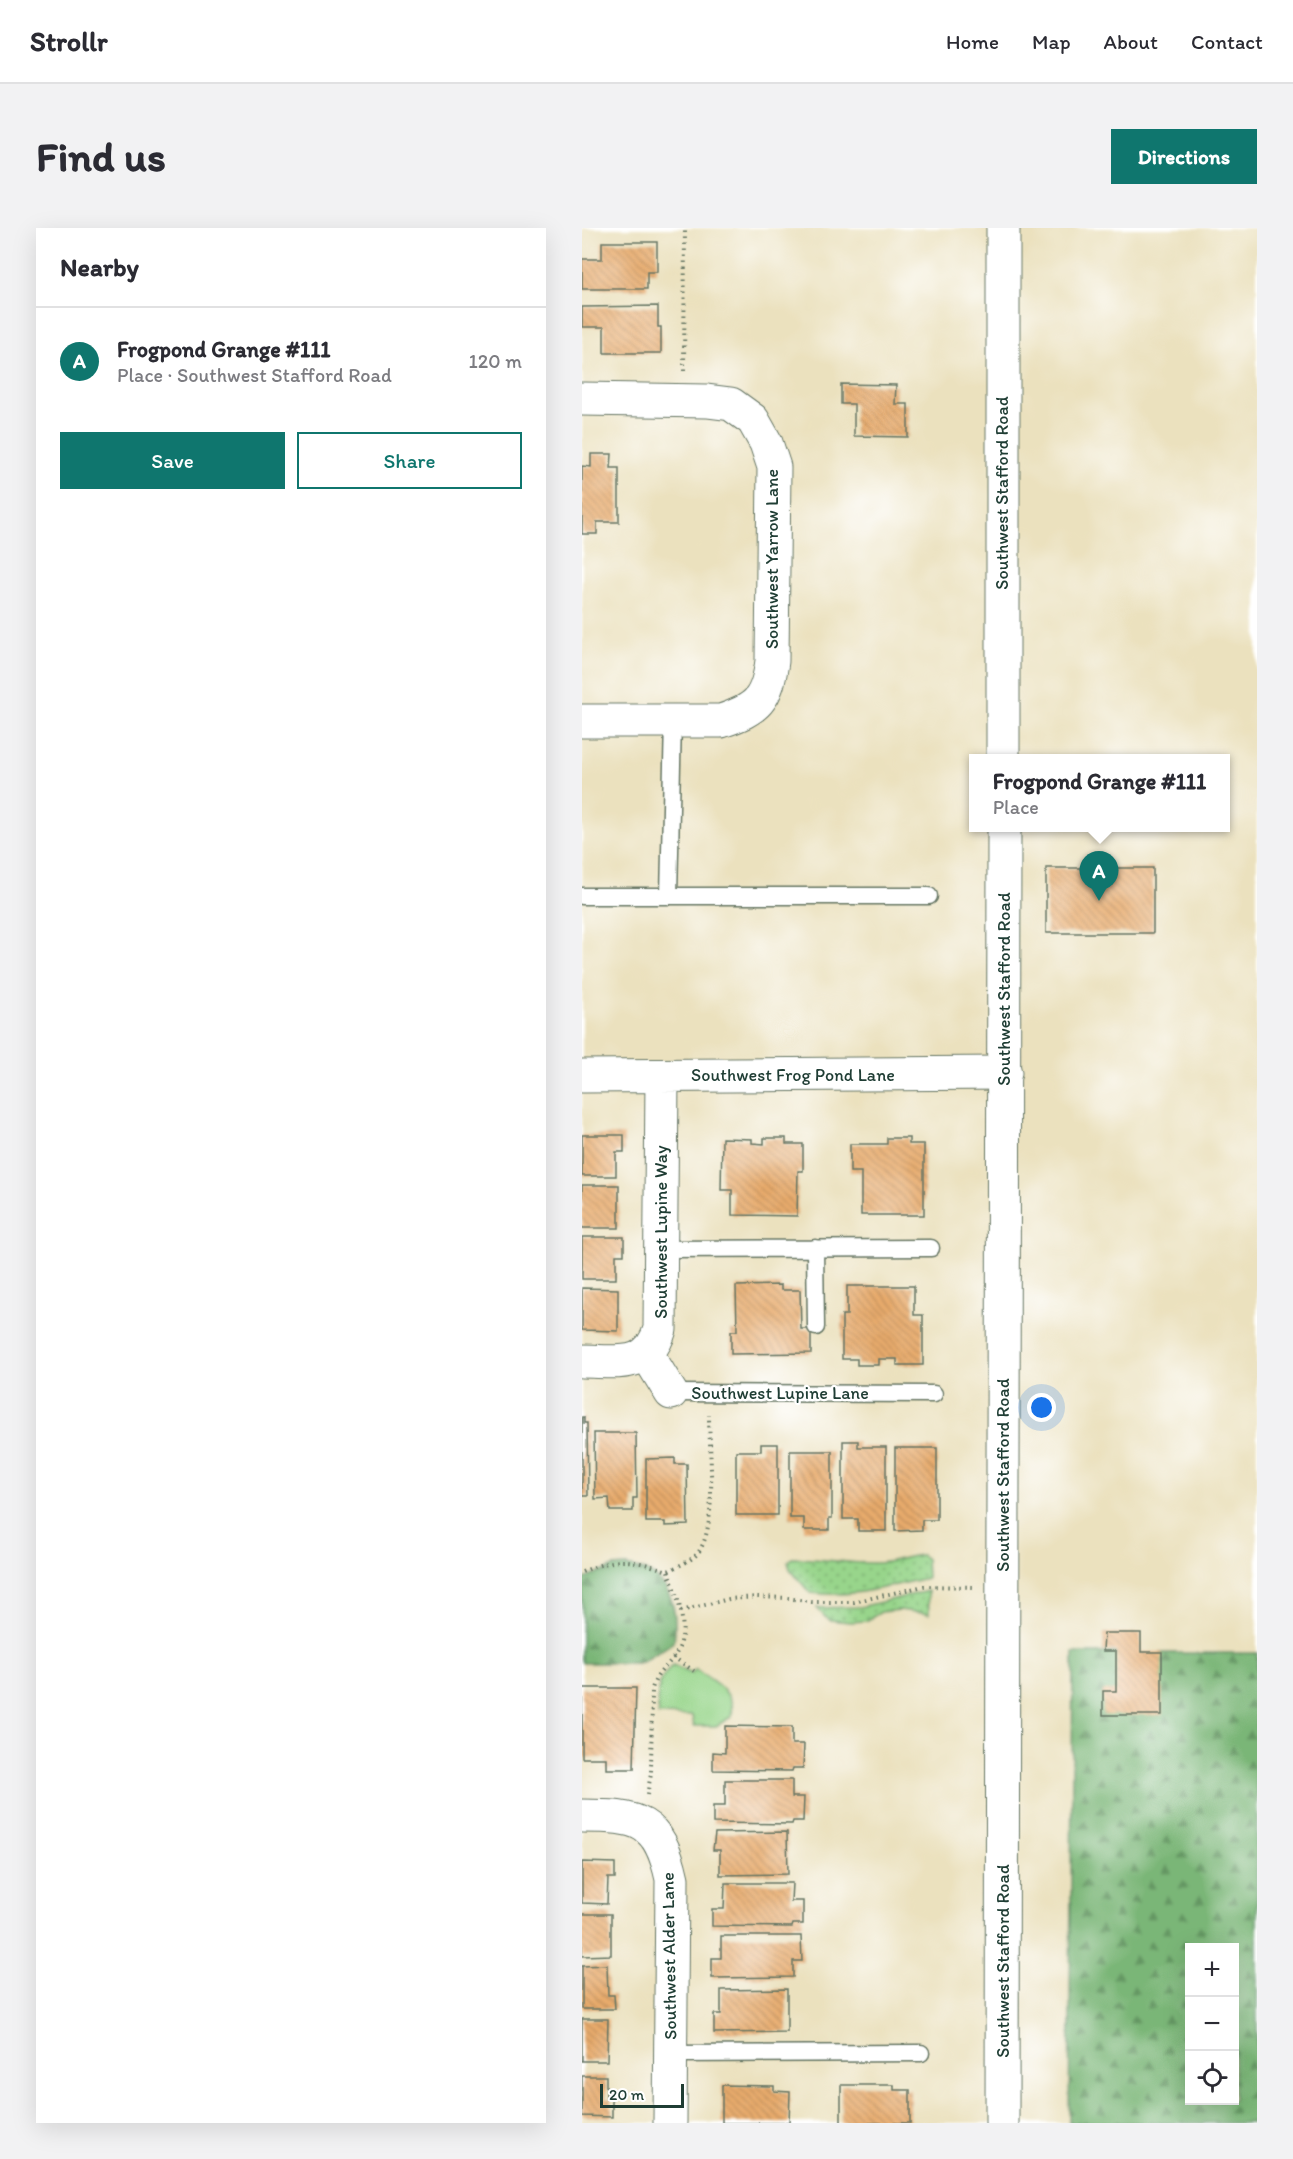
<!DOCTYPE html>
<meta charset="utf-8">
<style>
:root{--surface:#fff;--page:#f2f2f3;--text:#2b2b33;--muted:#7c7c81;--line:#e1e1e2;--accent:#0f766e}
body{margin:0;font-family:Itim,sans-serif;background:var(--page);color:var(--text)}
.controls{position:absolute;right:18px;bottom:18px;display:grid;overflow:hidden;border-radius:0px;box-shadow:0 6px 24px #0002}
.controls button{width:54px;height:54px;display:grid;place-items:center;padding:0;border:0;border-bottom:2px solid var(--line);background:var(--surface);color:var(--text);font:30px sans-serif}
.scale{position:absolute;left:18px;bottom:15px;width:84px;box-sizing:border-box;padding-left:6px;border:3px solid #1f3d34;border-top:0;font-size:16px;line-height:21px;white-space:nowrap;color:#1f3d34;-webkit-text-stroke:4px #fff;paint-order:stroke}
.you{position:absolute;left:460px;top:1180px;width:21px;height:21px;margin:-15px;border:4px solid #fff;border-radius:50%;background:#1a73e8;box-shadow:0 0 0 9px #1a73e833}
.badge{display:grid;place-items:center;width:39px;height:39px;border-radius:50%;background:var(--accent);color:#fff;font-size:20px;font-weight:700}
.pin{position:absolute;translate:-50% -50px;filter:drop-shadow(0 2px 3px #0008)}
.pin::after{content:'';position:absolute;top:32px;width:21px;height:18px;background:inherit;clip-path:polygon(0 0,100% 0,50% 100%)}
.popup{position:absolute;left:387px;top:526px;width:261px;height:78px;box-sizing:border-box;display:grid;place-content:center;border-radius:0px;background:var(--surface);filter:drop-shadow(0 2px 4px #0005);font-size:20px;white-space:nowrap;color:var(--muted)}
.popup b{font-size:22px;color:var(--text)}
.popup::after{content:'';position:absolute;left:50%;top:100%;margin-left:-12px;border:12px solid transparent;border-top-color:var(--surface)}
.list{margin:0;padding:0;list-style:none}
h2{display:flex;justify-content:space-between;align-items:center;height:78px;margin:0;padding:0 24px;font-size:26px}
h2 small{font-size:20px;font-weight:400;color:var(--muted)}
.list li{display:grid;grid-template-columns:39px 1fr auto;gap:18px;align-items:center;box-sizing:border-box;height:108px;padding:0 24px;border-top:2px solid var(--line)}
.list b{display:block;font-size:22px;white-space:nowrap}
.list p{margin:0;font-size:20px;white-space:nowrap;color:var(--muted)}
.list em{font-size:20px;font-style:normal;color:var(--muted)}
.actions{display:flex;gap:12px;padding:18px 24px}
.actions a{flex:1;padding:14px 0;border:2px solid var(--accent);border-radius:0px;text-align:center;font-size:21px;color:var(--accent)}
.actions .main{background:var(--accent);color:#fff}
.icon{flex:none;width:33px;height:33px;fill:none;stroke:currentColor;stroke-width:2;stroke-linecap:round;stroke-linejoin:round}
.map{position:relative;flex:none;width:675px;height:1895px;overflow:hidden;border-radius:0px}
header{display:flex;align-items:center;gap:36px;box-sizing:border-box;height:84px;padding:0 30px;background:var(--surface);border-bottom:2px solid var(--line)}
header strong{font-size:28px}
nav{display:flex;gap:33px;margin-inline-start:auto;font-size:21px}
.intro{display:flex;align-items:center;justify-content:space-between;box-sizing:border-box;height:144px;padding:0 36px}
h1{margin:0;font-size:42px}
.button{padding:15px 27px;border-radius:0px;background:var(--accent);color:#fff;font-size:21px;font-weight:700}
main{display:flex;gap:36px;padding:0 36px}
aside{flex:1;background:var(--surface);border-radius:0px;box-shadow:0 6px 24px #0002}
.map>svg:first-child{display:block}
.grass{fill:url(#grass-dots);stroke:#5c8960;stroke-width:1.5}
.forest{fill:url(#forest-firs);stroke:#4c7a56;stroke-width:1.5;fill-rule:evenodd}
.green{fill:#98d58b;stroke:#5c8960;stroke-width:1.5}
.building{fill:url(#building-back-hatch)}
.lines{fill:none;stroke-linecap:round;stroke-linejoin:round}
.lane-casing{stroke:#667664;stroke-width:19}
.street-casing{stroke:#667664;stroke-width:35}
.primary-casing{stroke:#667664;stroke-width:35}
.path{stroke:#667664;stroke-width:4;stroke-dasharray:1.5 4.5;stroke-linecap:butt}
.lane{stroke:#fff;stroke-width:16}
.street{stroke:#fff;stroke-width:33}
.primary{stroke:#fff;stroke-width:33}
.labels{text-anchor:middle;stroke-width:4.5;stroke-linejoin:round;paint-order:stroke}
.street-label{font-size:18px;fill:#1f3d34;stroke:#fff}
</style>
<header>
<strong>Strollr</strong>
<nav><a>Home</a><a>Map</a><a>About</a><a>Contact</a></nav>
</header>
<div class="intro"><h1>Find us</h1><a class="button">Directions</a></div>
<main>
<aside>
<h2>Nearby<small></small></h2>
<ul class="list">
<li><span class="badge">A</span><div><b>Frogpond Grange #111</b><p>Place · Southwest Stafford Road</p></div><em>120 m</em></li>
</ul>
<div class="actions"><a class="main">Save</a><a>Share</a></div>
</aside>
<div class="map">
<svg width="675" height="1895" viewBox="0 0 675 1895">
<defs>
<pattern id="grass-dots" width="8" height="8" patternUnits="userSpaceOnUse" patternTransform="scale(1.5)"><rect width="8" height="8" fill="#98d58b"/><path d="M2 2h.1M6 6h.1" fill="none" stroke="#7bae72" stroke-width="1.8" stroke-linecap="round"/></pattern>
<pattern id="forest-firs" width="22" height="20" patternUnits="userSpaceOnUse" patternTransform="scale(1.5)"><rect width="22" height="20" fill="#7ab677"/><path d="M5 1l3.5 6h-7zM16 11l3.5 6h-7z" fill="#639562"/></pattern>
<pattern id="building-back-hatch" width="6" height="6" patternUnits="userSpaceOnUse" patternTransform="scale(1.5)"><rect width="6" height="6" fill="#e8ab6c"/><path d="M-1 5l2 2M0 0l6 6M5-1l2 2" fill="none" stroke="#bb8c5a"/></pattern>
</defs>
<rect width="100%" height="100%" fill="#fff"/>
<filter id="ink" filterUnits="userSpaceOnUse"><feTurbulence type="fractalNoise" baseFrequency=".0167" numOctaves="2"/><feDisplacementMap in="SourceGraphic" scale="12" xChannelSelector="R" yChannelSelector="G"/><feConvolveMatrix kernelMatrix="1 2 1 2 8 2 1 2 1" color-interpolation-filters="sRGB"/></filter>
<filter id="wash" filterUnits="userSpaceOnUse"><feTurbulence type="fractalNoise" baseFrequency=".008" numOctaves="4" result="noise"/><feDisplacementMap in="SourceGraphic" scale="24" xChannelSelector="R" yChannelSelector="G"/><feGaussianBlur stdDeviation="1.35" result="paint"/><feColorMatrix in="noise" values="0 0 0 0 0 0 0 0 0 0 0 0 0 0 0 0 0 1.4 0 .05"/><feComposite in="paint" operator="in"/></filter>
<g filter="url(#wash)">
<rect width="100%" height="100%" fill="#ebe1be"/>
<path class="grass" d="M339,1327l5,4 1,19c-43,9 -72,20 -117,15l-20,-24 -2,-7 4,-4c28,0 56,6 84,5 15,0 30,-7 45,-8z
M346,1363l1,23 -29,-4 -19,2 -15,9 -16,1 -20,-2 -5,-3 -8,-9 43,-1z"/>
<path class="forest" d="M44,1338c42,5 53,38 48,76l-33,21h-59v-83l31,-13z
M491,1425h184v470h-188zM608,1720h44v152h-44z"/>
<path class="green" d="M91,1437l19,9 3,-5c17,12 44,24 36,48l-15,9h-22l-2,-10 -34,-1c0,-22 -3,-33 15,-50z"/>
<g id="blocks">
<path class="building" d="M20,14h55v30h-10v17h-65v-30h20z
M76,78v21h3v26h-57v-26h-22v-20z
M259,156l55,1 -1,19h13v33l-54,-1v-32h-13z
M9,226h21l-1,14h8v54h-22v12h-15v-68l9,1z
M464,640h107v65h-107z
M0,907h42v17h-8v24h-34z
M140,910l30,1v4l12,1v-6h22v6h17v27h-5l-1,45 -65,-1v-25h-11z
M305,910h22v6h15v71h-63v-43h-11v-28h37z
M0,957h37v43h-37z
M0,1009h42v18h-8v24h-34z
M199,1057v5h19l1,39h10v24l-80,1v-23h6l-1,-45z
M265,1058h67v29h9v50h-26v-6h-18v6h-22v-6h-15v-44h5z
M0,1060l36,1v42l-36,-1z
M0,1189h2v6h3l1,73h-6z
M12,1205h42l1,65h-4v13h-23l-1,-13 -14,1z
M261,1213h15v6h28v84h-28v-12h-15z
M179,1216h17v71h-42v-64h25z
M313,1220h42v72h-15v10l-27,1z
M208,1223h42v67h-3v12h-25v-12h-14z
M93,1230v6h12l1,61 -23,1v-4h-19v-63z
M522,1405h37v19h21v63h-59v-24h13v-40h-13z
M0,1460h54l-2,81h-28v-11h-24z
M143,1498l67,1v17h12l-1,24h-10l-1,3 -79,-1v-18l12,1z
M143,1552h67v17h12l-1,24h-10l-1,3 -79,-1v-17h12z
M205,1604l1,42 -68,1v-25h-7l2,-17z
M0,1634l33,1v15h-7l-1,26 -25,-1z
M143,1655h67l-1,18h12v23h-10l-1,3 -80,-1v-17h12z
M0,1686h29v41l-29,1z
M139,1708h80l1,25h-9v16l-81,1v-20h9z
M25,1737l1,30h6l1,14h-33v-43z
M205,1761v43l-73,1v-19h7v-24z
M0,1791h26l-1,42h-25z
M0,1848h24v23h6v18l-30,-1z
M140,1857l52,1v5l16,1 -1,31h-67z
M259,1857h53v5h16v33h-69z"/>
</g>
</g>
<g filter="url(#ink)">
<use href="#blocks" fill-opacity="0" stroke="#667664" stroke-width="1.5"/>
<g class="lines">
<defs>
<path id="lane" d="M0,668h347
M87,668l4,-175
M233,1020l1,79
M79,1021l270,-1
M89,1165l263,1
M88,1826l251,-1"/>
<path id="street" d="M0,171l125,2 24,3 22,16 13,23 8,24 -2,194c-5,38 -14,48 -51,60h-139
M0,848l423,-3
M65,1126l24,39
M0,1133c35,0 66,9 78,-32l2,-253
M0,1588c56,0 77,3 90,63l-2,244"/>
<path id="primary" d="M421,530v-530
M420,1895l2,-1295"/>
</defs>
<use href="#lane" class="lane-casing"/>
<use href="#street" class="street-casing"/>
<use href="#primary" class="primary-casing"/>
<path class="path" d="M102,143l1,-143
M0,1344c36,-16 49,-13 86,-1 8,-4 21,-9 28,-16 23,-24 13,-106 13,-140
M99,1383l48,-12 28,-2 30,1 25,4h42l70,-16 50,1
M91,1429l21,14
M65,1567l4,-21 1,-85c4,-15 12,-20 21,-31 20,-25 4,-61 -5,-87"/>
<use href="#lane" class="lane"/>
<use href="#street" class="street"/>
<use href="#primary" class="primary"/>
</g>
</g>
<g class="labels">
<g class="street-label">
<text transform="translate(420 265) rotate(-90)" y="6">Southwest Stafford Road</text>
<text transform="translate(190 331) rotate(-90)" y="6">Southwest Yarrow Lane</text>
<text transform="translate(422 761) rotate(-90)" y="6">Southwest Stafford Road</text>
<text x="211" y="853">Southwest Frog Pond Lane</text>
<text transform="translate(79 1004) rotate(-90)" y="6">Southwest Lupine Way</text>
<text x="198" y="1171">Southwest Lupine Lane</text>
<text transform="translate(421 1247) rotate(-90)" y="6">Southwest Stafford Road</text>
<text transform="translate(87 1728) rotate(-91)" y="6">Southwest Alder Lane</text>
<text transform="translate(421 1733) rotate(-90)" y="6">Southwest Stafford Road</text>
</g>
</g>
</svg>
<div class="controls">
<button>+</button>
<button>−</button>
<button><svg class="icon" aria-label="locate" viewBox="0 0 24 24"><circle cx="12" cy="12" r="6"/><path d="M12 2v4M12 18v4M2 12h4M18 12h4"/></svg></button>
</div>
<div class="scale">20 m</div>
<div class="you"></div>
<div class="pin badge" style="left:517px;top:673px">A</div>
<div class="popup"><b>Frogpond Grange #111</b>Place</div>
</div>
</main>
